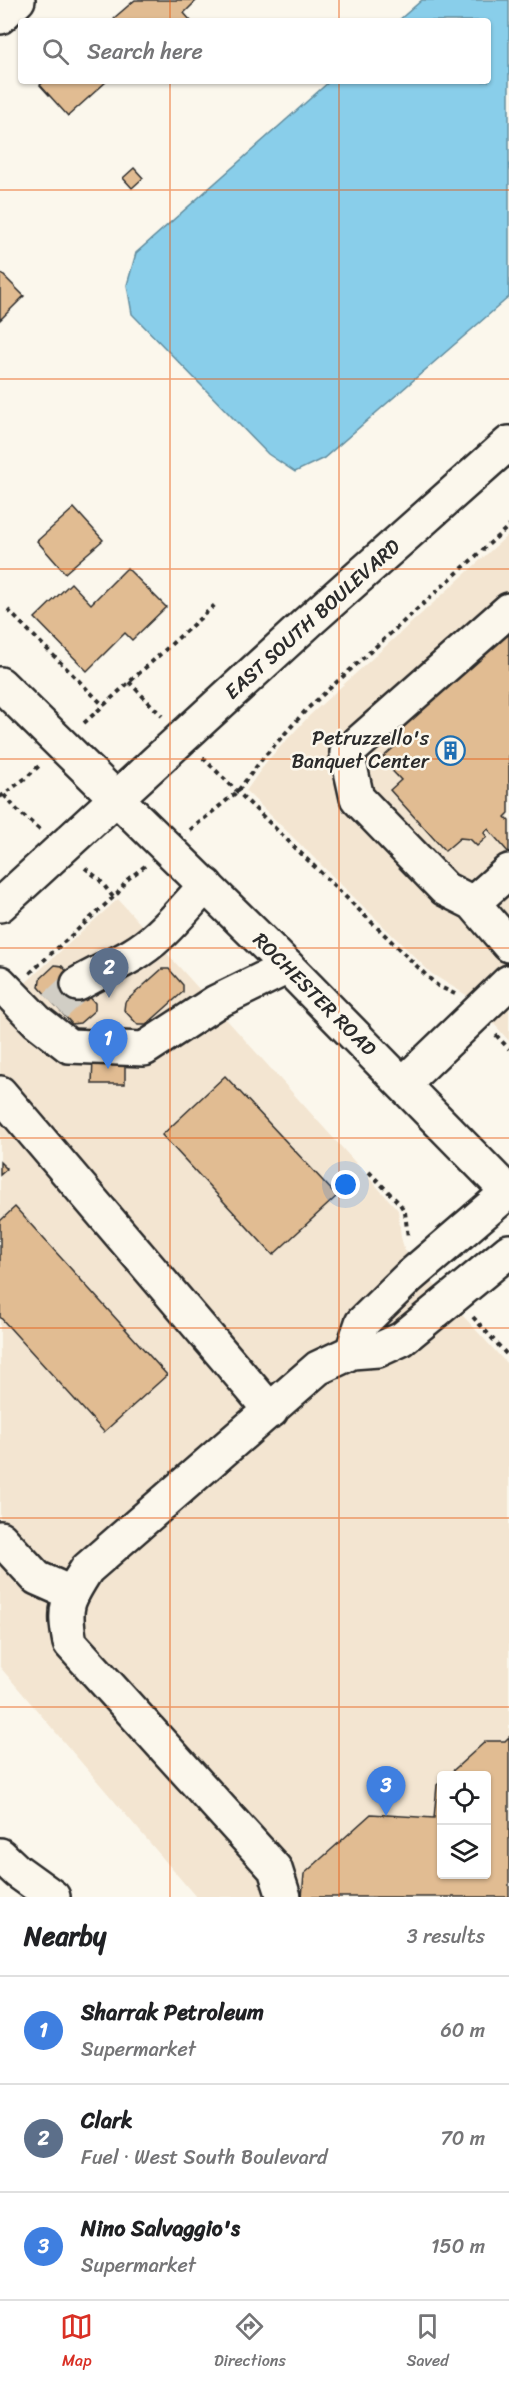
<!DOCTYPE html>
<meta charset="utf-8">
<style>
:root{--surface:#fff;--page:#f2f2f2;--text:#202124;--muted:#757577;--line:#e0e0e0;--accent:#d93025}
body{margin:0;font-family:Sriracha,sans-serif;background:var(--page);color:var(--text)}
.controls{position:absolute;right:18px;bottom:18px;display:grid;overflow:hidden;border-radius:6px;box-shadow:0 2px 4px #0004}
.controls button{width:54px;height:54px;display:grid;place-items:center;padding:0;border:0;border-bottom:2px solid var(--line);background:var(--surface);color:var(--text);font:30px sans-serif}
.you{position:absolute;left:346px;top:1185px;width:21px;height:21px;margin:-15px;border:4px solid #fff;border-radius:50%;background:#1a73e8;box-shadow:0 0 0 9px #1a73e833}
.badge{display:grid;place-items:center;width:39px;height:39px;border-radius:50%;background:var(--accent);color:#fff;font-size:20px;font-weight:700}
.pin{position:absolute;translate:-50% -50px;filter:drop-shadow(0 2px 3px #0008)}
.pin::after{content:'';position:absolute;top:32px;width:21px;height:18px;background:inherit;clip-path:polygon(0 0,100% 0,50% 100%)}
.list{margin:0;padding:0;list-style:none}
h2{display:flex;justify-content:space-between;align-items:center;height:78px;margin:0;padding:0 24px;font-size:26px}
h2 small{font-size:20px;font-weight:400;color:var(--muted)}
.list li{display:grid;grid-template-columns:39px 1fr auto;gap:18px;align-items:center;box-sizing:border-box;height:108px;padding:0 24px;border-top:2px solid var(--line)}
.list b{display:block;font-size:22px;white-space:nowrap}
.list p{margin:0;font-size:20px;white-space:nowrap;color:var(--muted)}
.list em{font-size:20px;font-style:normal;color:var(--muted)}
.icon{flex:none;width:33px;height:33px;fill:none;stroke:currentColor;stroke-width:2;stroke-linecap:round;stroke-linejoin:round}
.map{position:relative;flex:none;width:509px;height:1897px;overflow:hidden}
.search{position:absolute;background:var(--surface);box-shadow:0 2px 4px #0004;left:18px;right:18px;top:18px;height:66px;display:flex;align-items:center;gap:15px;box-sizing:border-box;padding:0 21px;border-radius:6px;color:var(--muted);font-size:22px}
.sheet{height:402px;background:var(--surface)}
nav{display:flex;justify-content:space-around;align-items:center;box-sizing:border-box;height:84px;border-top:2px solid var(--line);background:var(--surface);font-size:16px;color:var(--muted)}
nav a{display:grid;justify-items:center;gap:3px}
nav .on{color:var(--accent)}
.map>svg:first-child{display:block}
.built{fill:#f3e5d1;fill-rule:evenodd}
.water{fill:#89ceea;stroke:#638d9e;stroke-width:1.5}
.building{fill:#e1bc92;stroke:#2b2b2b;stroke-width:1.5}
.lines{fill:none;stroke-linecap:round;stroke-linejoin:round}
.minor-tunnel{stroke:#d1cec5;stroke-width:33;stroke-dasharray:33 16;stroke-linecap:butt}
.minor-casing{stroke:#2b2b2b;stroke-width:38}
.major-casing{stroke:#2b2b2b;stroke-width:38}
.path{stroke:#2b2b2b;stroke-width:4;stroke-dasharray:4.5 4.5;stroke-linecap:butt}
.minor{stroke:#fbf7ec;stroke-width:33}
.major{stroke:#fbf7ec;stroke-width:33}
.grid{fill:none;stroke:#e8590c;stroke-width:1.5;stroke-opacity:0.55}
.labels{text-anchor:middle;stroke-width:5;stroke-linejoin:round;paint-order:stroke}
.street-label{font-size:20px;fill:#2b2b2b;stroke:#fbf7ec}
.poi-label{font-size:20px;fill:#2b2b2b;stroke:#fbf7ec;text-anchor:end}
</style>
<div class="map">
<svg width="509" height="1897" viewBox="0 0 509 1897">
<rect width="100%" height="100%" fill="#fbf7ec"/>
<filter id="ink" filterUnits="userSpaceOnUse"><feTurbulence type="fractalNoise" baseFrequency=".0167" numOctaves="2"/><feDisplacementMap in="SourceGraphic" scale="12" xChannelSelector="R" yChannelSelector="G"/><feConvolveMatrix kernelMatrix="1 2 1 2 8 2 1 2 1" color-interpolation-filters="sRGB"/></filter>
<g filter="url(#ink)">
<path class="built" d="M509,534v507l-38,-43 -39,-24 -186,-183 21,-30 43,-46z
M118,899l280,311 3,27 3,11 6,10 99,108v531h-313l-196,-230v-661zM442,1776h44v98h-44z"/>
<path class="water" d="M422,0h87v297l-185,161 -29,14 -27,-18 -136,-140 -5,-29 9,-32 194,-172h158v-60h-90z"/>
<path class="building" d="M135,0h62l-13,13 7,8h-74l-3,-3z
M45,81h62l-39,35 -28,-31z
M134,168l9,10 -11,10 -9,-10z
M0,272l24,24 -24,24z
M74,508l29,32 -38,33 -28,-32z
M127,568l39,39 -34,33 -7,-7 -38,38 -52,-53 36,-35 20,21z
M509,629v184l-4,4 4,4v32l-21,-24 -4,4 3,4 -10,9 -7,-7 -10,-1 -15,13 -55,-61 11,-10 -20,-21 21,-19 -7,-8z
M55,965l7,1 33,37v7l-15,13 -8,1 -33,-37 1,-8z
M162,969h7l14,16v7l-37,33h-8l-14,-15 1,-8z
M93,1058h32v26h-33z
M225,1076l112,120 -64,59 -111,-120z
M0,1162l7,7 -7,6z
M15,1207l152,168 -63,57 -104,-115v-96z
M509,1737v160h-207l2,-23 67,-60 63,4 3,-33 5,-4v93h44v-98h-39l39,-35h19z"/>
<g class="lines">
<path class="minor-tunnel" d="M55,1006l23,-22"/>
<defs>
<path id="minor" d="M0,17l18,-17
M509,871l-36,32 36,42
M473,903l-28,-14 -88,-91 -10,-45 162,-143
M0,905l308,-283 201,-179
M0,983l37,38 32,25 75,3 72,-47 72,-35
M78,984c27,-16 57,-26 80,-48 17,-15 32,-34 48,-51
M403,1084l106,-102
M0,1093l271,318
M352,1352l10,-29 47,-46 99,-85
M0,1538l37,40 34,15
M0,1855l17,16 36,26
M284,1897l-9,-28 -205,-226c-7,-37 -3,-43 17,-74l231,-201 34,-16 26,-2 24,-11 107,-88"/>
<path id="major" d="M0,684l271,266 238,243"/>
</defs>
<use href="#minor" class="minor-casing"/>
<use href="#major" class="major-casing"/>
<path class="path" d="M8,610l95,95
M129,682l33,34
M84,723l133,-120
M203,758l226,220 9,8 17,8
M4,795l13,15 23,20
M0,797l27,-20 14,-13
M190,830l47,-38 26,-34 44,-49 202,-183
M85,868l14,11 14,18
M30,973l88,-80 10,-14 17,-13
M496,1035l13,14
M369,1172l31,32 5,8 3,26
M473,1317l36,40"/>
<use href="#minor" class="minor"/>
<use href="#major" class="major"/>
</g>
</g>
<path class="grid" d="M170,0v21M339,0v21M170,81v1816M339,81v1816M0,190h509M0,379h509M0,569h509M0,759h509M0,948h509M0,1138h509M0,1328h509M0,1518h509M0,1707h509"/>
<defs>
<symbol id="building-ring" viewBox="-11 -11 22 22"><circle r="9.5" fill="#fbf7ec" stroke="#1f6fb2" stroke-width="1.5"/><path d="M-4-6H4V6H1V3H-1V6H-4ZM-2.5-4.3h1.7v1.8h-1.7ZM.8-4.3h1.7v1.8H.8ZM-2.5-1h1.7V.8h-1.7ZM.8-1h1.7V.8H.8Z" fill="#1f6fb2"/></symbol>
</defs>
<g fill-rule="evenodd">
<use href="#building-ring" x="434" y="734" width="33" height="33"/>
</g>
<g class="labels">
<g class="street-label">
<text transform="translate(312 619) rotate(-42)" y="7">EAST SOUTH BOULEVARD</text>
<text transform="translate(315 994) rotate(45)" y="7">ROCHESTER ROAD</text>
</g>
<g class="poi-label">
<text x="429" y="745">Petruzzello's<tspan x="429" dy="23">Banquet Center</tspan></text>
</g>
</g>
</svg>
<div class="controls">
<button><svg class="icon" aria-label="locate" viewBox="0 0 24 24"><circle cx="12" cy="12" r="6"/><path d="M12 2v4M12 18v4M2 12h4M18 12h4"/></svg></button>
<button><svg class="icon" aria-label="layers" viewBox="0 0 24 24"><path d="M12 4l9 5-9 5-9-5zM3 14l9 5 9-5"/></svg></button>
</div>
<div class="you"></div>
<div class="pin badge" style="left:108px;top:1069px;background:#3f7fe0">1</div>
<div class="pin badge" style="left:109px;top:998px;background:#5c6f8a">2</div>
<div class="pin badge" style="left:386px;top:1816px;background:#3f7fe0">3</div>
<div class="search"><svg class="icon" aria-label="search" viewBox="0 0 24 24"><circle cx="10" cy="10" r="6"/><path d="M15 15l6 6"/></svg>Search here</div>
</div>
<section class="sheet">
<h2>Nearby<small>3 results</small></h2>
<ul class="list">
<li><span class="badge" style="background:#3f7fe0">1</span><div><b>Sharrak Petroleum</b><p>Supermarket</p></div><em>60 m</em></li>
<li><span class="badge" style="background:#5c6f8a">2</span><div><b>Clark</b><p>Fuel · West South Boulevard</p></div><em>70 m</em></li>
<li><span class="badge" style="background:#3f7fe0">3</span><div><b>Nino Salvaggio's</b><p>Supermarket</p></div><em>150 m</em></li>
</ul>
</section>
<nav>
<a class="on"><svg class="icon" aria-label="map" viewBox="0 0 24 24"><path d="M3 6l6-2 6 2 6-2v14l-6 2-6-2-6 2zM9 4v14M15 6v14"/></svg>Map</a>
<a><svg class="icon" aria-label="directions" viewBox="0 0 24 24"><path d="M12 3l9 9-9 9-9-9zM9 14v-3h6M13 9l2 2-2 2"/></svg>Directions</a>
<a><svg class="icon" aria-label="saved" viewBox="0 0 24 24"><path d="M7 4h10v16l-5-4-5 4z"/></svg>Saved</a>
</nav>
